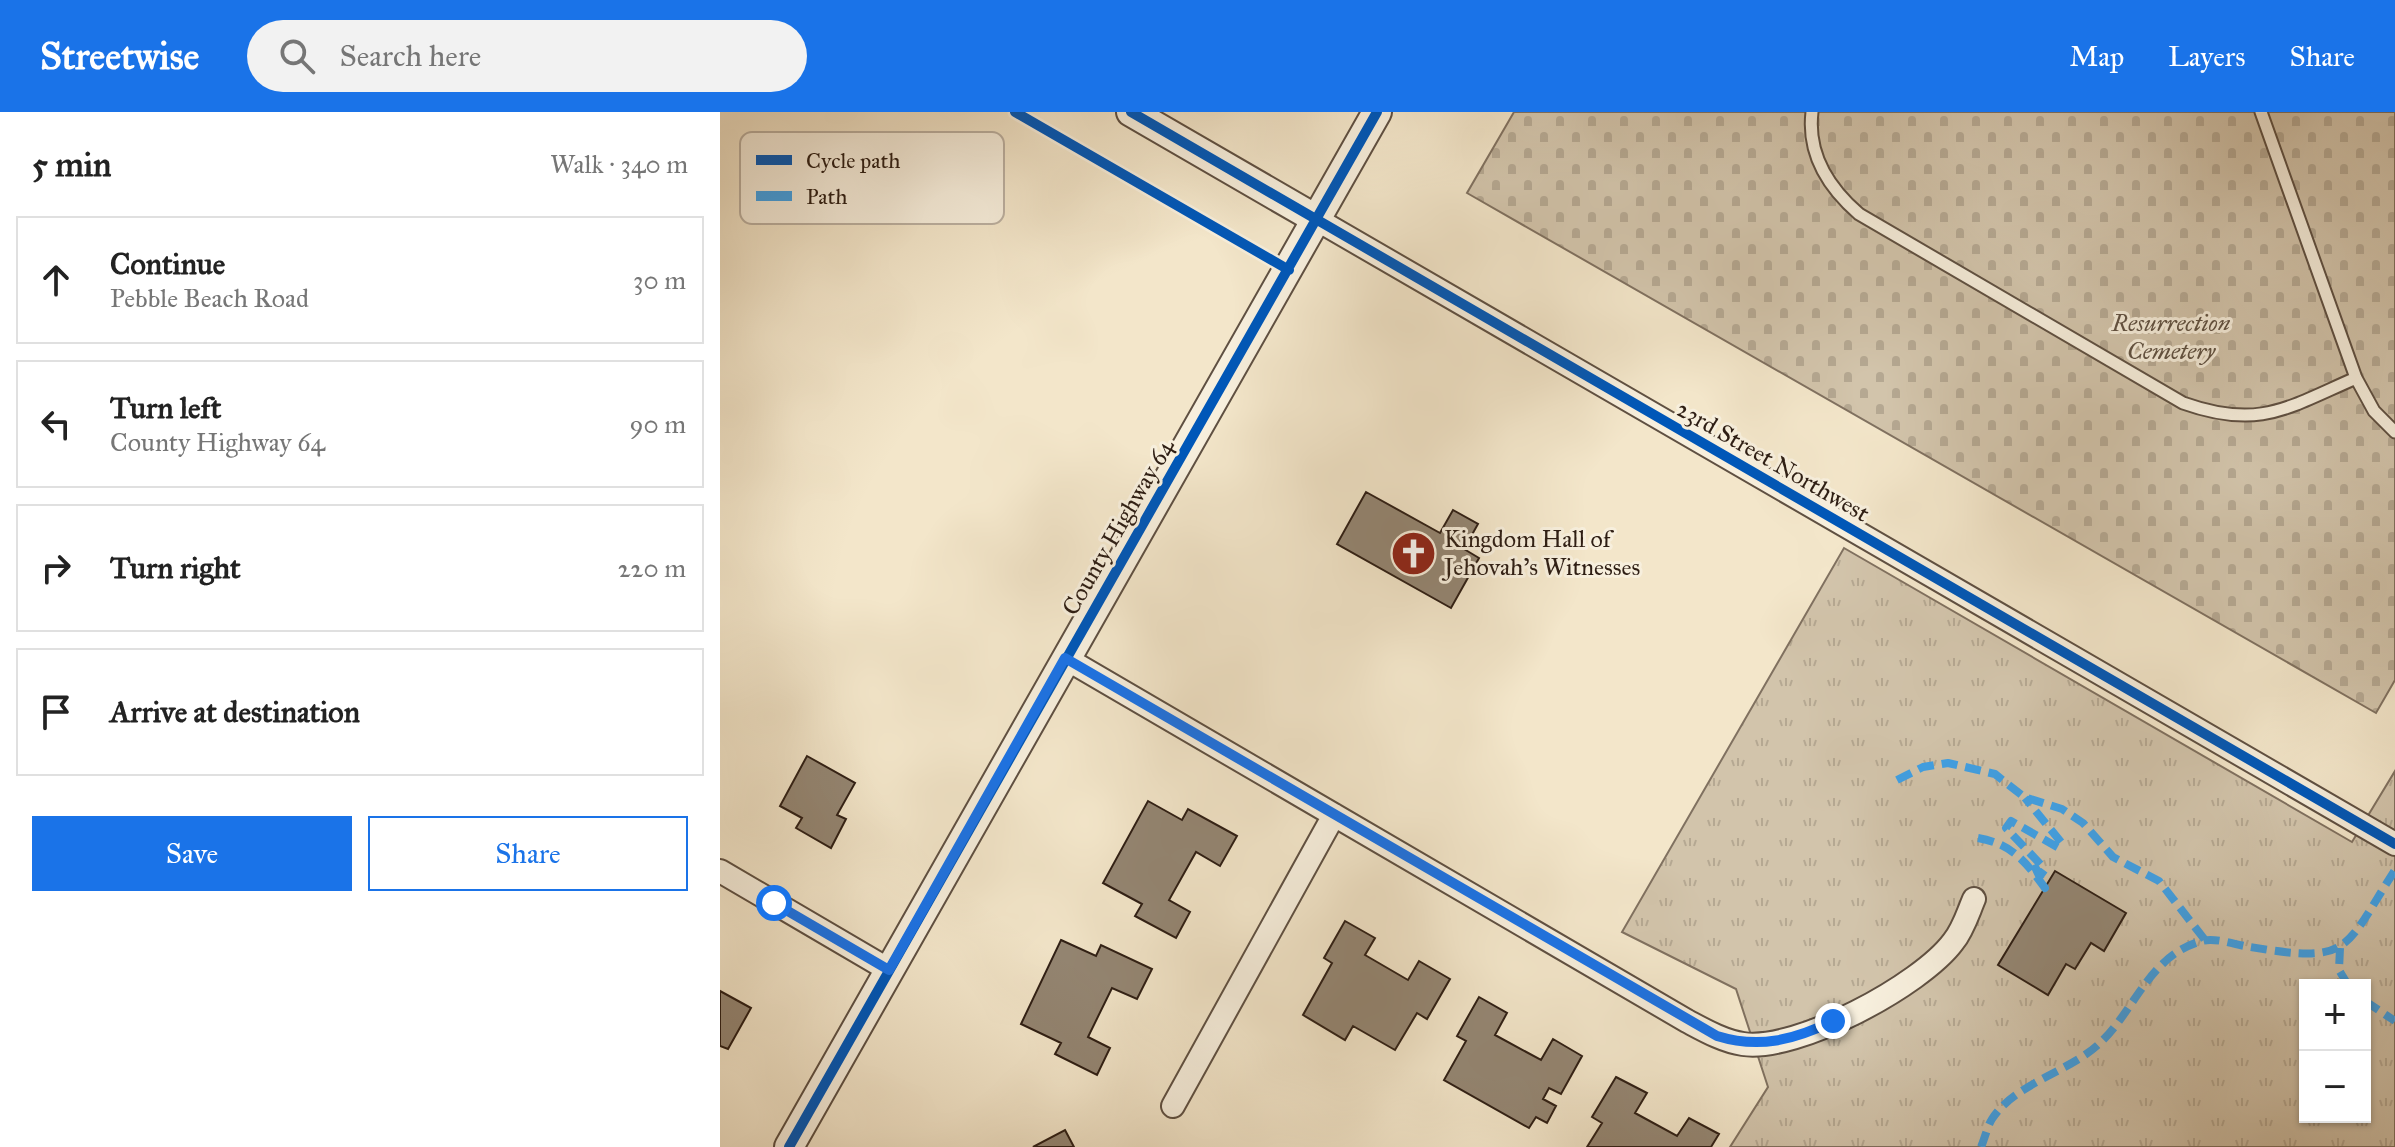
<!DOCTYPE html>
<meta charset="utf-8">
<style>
:root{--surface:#fff;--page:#f2f2f2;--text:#222;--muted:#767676;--line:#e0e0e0;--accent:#1a73e8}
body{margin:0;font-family:"IM FELL Great Primer",serif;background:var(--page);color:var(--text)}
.controls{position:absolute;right:24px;bottom:24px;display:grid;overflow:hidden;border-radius:0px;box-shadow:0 2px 6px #0004}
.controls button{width:72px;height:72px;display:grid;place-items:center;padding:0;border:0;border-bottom:2px solid var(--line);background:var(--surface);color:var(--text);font:40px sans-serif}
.stop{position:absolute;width:24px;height:24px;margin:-18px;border:6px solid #1a73e8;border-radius:50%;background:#fff}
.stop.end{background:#1a73e8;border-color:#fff;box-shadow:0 2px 8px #0008}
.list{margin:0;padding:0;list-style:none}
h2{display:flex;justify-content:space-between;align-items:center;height:104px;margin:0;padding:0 32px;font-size:34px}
h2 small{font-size:26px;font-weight:400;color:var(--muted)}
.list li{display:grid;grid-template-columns:52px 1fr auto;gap:24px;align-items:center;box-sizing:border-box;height:128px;margin:0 16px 16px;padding:0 16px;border:2px solid var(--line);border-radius:0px}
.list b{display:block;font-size:30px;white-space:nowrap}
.list p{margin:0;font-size:26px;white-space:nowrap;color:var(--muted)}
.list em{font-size:26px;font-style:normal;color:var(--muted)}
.actions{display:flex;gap:16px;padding:24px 32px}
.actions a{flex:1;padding:18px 0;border:2px solid var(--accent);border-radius:0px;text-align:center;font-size:28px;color:var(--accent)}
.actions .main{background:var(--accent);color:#fff}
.icon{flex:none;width:44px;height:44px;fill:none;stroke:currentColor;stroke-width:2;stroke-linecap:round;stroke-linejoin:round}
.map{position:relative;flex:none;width:1675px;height:1035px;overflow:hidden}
header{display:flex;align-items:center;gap:48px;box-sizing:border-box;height:112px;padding:0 40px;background:var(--accent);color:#fff}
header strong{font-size:38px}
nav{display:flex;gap:44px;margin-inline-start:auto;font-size:28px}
.search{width:560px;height:72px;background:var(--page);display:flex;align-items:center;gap:20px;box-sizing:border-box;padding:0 28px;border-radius:44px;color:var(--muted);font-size:30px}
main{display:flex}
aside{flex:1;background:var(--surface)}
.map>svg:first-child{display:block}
.grass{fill:url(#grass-tufts);stroke:#807160;stroke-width:2;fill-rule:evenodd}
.cemetery{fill:url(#cemetery-stones);stroke:#807160;stroke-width:2}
.building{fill:#948673;stroke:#2e1e14;stroke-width:2}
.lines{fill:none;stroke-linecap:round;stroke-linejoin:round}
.service-casing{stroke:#5f5042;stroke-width:15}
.minor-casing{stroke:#5f5042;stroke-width:26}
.tertiary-casing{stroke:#5f5042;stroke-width:32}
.service{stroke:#f7efdd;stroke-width:11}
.minor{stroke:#f7efdd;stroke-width:22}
.tertiary{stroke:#f7efdd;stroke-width:28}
.quiet{stroke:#3ea2ea;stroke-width:8;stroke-dasharray:16 8;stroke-linecap:butt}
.cycleway-casing{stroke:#f7efdd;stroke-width:15}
.cycleway{stroke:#0057b8;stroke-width:10}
.route{stroke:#1a73e8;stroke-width:10}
.labels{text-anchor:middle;stroke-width:6;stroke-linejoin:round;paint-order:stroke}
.park-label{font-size:24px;font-style:italic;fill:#5f5041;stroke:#f7efdd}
.street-label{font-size:24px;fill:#2e1e14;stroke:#f7efdd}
.poi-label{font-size:24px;fill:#2e1e14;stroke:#f7efdd;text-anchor:start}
.key{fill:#f7efdd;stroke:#bbb0a1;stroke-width:2}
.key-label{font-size:22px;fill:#2e1e14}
</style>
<header>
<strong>Streetwise</strong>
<div class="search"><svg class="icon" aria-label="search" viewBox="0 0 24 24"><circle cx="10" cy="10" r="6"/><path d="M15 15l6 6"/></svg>Search here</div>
<nav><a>Map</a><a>Layers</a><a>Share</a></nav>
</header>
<main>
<aside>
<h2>5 min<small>Walk · 340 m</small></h2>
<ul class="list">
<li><svg class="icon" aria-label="ahead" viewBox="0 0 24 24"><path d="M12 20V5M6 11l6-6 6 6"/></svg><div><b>Continue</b><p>Pebble Beach Road</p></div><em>30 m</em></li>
<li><svg class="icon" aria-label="left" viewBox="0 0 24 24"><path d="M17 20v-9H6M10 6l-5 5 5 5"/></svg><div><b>Turn left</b><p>County Highway 64</p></div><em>90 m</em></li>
<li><svg class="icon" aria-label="right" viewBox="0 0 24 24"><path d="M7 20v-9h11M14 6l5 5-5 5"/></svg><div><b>Turn right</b></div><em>220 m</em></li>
<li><svg class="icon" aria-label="arrive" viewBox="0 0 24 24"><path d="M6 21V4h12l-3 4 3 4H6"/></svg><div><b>Arrive at destination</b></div></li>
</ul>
<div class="actions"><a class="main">Save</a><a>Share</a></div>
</aside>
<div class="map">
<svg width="1675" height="1035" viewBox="0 0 1675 1035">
<defs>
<pattern id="grass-tufts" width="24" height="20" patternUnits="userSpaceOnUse" patternTransform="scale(2)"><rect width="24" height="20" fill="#d2c4ab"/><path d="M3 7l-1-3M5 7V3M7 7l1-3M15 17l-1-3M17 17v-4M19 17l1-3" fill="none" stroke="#b5a892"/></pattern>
<pattern id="cemetery-stones" width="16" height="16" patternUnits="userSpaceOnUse" patternTransform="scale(2)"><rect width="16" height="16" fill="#d2c4ab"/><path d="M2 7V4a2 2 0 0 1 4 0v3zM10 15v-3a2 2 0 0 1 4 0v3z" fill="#b5a892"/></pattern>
</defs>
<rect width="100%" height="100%" fill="#f3e6ca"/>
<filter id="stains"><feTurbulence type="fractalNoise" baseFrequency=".0025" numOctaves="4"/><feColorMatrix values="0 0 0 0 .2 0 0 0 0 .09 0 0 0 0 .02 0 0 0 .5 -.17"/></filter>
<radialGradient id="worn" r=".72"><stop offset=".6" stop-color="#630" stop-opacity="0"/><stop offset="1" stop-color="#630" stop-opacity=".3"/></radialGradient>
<path class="grass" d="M1124,436l508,294 43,-71v376h-665l38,-60 -32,-98 -114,-57zM1585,873h60v132h-60z"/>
<path class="cemetery" d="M794,0h881v568l-19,33 -909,-520z"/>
<path class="building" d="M646,380l74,41 13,-23 25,14 -14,25 15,9 -28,50 -114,-64z
M87,644l48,27 -18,32 9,4 -15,29 -35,-20 6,-10 -22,-12z
M428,689l34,19 6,-11 49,27 -17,30 -24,-14 -27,48 21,12 -14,26 -41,-22 7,-12 -39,-21z
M1335,759l71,42 -22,38 -13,-8 -16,26 -9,-5 -18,31 -50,-30z
M625,809l30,17 -10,17 43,25 11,-19 31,18 -23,40 -10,-6 -22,37 -42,-24 -8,14 -42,-25 29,-52 -8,-5z
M341,828l35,16 5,-11 51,24 -15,30 -25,-11 -24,49 22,11 -13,27 -42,-21 6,-11 -40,-19z
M0,879l31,17 -23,41 -8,-3z
M759,885l28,16 -12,22 46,25 12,-21 29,17 -21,38 -12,-6 -6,11 13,7 -9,17 -11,-6 -7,11 -85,-48 22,-39 -9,-5z
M896,965l31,16 -12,20 42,23 12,-18 30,16 -8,13h-124l15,-24 -10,-6z
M345,1018l9,17h-41z"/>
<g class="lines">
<defs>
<path id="service" d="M1092,0c-5,42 17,76 47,102l324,189c76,27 104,5 173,-25
M1541,0l95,266 18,33 21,21"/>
<path id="minor" d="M596,107l1079,625
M345,546l622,363c17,9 36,20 56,23 54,8 178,-59 210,-102 10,-12 15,-29 21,-43
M0,759l169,99
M453,994l161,-291"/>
<path id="tertiary" d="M411,0l185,107
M69,1035l588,-1035"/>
</defs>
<use href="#service" class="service-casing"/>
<use href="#minor" class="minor-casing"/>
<use href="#tertiary" class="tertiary-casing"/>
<use href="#service" class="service"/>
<use href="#minor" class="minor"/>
<use href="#tertiary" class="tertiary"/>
<path class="quiet" d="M1177,668l26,-13 25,-4 47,11 29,23 38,12 21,14 30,34 46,24 46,59
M1258,726c34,6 47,23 67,50l-12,-25 7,13 5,-7 -39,-41 5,-7 48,27 2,-6 -36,-44
M1620,836l-1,22 9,15
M1645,889l30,20
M1261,1035c4,-9 6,-20 11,-28 23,-36 80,-48 109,-77 35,-34 49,-87 101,-101 13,-4 34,4 48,6 102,17 93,4 145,-77"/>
<defs>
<path id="cycleway" d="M295,0l274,158
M411,0l1264,732
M69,1035l588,-1035"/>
</defs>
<use href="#cycleway" class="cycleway-casing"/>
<use href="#cycleway" class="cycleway"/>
</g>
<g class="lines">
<path class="route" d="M54,791l115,67 176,-312 652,378c42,13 77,4 116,-15"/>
</g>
<defs>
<symbol id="church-disc" viewBox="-11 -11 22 22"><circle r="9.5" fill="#8f2418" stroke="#f7efdd"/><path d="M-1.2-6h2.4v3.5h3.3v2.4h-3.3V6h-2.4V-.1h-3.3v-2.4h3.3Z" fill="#fff"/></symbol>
</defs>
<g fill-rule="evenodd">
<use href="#church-disc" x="668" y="416" width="51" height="51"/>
</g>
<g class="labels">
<g class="park-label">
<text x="1451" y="219">Resurrection<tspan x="1451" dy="28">Cemetery</tspan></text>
</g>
<g class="street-label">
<text transform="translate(1053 349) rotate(30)" y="8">23rd Street Northwest</text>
<text transform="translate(398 415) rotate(-60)" y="8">County Highway 64</text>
</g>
<g class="poi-label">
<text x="724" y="435">Kingdom Hall of<tspan x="724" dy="28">Jehovah’s Witnesses</tspan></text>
</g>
</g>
<rect x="20" y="20" width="264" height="92" rx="12" class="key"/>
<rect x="36" y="43" width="36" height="10" fill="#0057b8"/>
<rect x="36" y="79" width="36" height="10" fill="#3ea2ea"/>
<g class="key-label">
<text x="86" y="56">Cycle path</text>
<text x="86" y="92">Path</text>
</g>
<rect width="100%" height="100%" filter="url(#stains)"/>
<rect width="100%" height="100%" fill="url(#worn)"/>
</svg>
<div class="controls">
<button>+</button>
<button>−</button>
</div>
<div class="stop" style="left:54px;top:791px"></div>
<div class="stop end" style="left:1113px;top:909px"></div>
</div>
</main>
